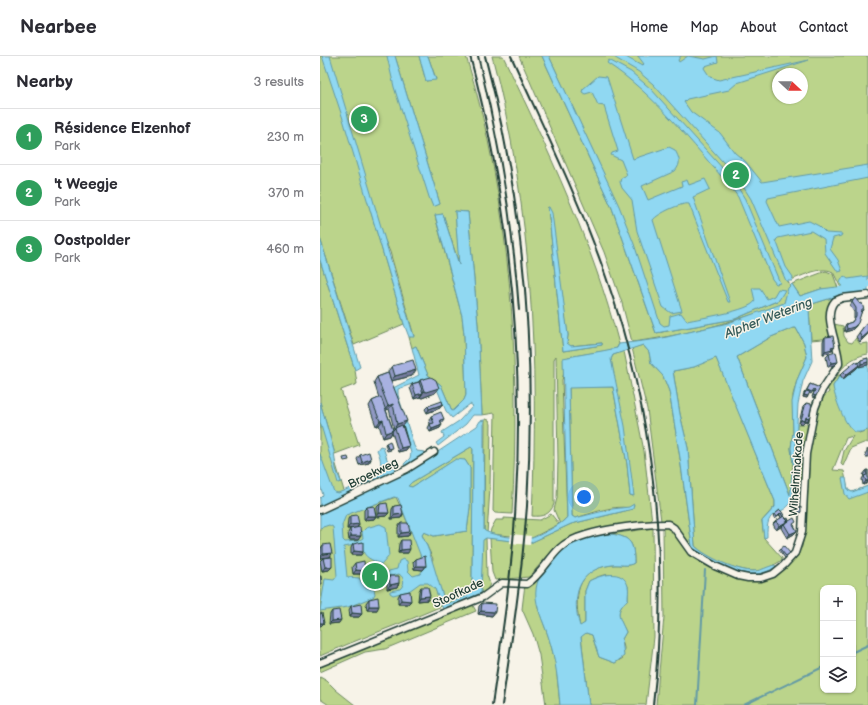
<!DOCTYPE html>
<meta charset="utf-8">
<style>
:root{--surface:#fff;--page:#f2f2f3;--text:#2b2b33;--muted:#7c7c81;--line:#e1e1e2;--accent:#1f6fb2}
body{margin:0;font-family:"Balsamiq Sans",sans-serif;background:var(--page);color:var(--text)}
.controls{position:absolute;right:12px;bottom:12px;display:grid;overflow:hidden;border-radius:8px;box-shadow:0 1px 3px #0004}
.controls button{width:36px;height:36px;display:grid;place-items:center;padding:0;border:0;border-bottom:1px solid var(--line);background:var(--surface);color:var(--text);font:20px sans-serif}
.compass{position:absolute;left:452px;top:12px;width:36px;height:36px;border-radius:50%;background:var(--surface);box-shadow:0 1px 3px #0004;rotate:112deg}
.you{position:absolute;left:264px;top:441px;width:14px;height:14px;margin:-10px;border:3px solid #fff;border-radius:50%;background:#1a73e8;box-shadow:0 0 0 6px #1a73e833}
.badge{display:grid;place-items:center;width:26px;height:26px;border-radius:50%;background:var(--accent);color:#fff;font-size:13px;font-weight:700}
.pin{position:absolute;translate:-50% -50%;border:2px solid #fff;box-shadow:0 1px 4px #0006}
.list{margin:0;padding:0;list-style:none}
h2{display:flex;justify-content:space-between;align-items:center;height:52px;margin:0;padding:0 16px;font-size:17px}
h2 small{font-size:13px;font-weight:400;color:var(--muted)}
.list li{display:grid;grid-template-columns:26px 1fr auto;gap:12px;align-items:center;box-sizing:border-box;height:56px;padding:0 16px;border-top:1px solid var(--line)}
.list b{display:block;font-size:15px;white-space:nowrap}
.list p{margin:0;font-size:13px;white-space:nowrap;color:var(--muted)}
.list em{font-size:13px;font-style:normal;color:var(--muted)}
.icon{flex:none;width:22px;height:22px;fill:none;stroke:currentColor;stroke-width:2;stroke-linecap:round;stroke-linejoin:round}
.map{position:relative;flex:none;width:548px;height:649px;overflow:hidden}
header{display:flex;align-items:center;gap:24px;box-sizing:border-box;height:56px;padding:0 20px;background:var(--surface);border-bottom:1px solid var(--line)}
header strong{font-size:19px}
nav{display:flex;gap:22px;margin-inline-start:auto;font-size:14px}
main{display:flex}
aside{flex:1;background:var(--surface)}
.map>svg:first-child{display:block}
.green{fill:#bbd48b;stroke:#6d8860;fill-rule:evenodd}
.water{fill:#90d8f2;stroke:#639aa6;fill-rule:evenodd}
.pier{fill:#f7f3e8}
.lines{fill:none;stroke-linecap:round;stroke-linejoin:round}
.stream{stroke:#639aa6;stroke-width:2}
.canal{stroke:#90d8f2;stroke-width:7}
.minor-casing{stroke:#1f3d34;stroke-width:9}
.minor{stroke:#f7f3e8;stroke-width:6}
.rail{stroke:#1f3d34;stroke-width:2}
.wall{fill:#9098c2;stroke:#1f3d34;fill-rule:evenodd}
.shaded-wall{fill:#767c9e;stroke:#1f3d34}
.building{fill:#a8b1e1;stroke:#1f3d34}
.labels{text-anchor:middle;stroke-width:3;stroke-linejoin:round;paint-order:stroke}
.street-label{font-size:12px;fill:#1f3d34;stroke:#f7f3e8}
.water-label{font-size:13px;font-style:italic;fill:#365c5a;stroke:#f7f3e8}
</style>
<header>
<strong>Nearbee</strong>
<nav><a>Home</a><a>Map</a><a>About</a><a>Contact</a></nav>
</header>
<main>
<aside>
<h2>Nearby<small>3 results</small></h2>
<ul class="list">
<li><span class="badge" style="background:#2e9e5b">1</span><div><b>Résidence Elzenhof</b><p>Park</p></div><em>230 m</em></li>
<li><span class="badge" style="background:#2e9e5b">2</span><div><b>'t Weegje</b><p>Park</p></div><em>370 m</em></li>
<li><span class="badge" style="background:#2e9e5b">3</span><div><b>Oostpolder</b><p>Park</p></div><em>460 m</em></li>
</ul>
</aside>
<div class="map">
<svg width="548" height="649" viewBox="0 0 548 649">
<rect width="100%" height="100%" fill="#f7f3e8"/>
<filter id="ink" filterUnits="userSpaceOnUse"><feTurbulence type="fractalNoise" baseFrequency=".025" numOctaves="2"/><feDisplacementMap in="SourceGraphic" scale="8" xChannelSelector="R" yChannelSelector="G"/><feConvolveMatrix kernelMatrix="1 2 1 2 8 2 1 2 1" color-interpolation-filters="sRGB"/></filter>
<g filter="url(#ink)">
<path class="green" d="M0,0h69l44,150 7,-2 -45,-148h24l7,25 10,-2 -8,-23h38c45,145 55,307 46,458l-17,-1 -2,-2 2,-98 -13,2 -4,-90 -10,-113 -13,-1 5,56 -17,-53 -8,2 27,100 2,18 2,61 -2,5 -10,11h-2l-11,-26 -13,-10 -12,-29 -4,2 -3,-11 5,-1 -24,-84 -22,-50 36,122 -50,21 -34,-107z
M172,0h11c45,94 90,188 116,288l-3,5 -48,8 -6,23 5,137 -7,7 -6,-14 3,-12 1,-38 -2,-104 -2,3v145c-4,11 -12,13 -22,12 7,-153 0,-310 -40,-460zM228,151l20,128 -1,9 3,2 32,-3v2l-39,6z
M199,0h23l70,152 44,125 79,-14 44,-19 -43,16 -75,16 -58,-159 -54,-117h319v223l-26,6 -1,3 -8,-16c-13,-7 -34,6 -45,9l2,5 -6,17 -6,3c-48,17 -96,30 -146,36l-10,-39 -18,-51zM458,18h24v24h-24z
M0,204l35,110 2,14 -16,6 18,55 -24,9 -15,-52z
M506,215l7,3 5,14 -17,1 -21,7 -8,-12z
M519,236v5l-7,3 1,38 -22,2 -2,-31 3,-5 26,-8z
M514,268l9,2 1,10 4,6 4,1 4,-5 4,6 8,-1v11c-23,4 -26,17 -41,33l10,-15z
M473,272h3l8,15 3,14 -10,23 -4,15v37l-2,16 2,16 -3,31 -53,-138 34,-20z
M323,289l6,7 2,11 12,13 6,15 11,67 12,88 -21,-25h-10l-14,-112 -15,-61z
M304,295l20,100 8,71 -76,12 -20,12 -27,31 -34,3 -3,-8 -2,-34 40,5 41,-19 62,-15c-17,-6 -42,5 -58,9l-3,-2 -3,-129h44l14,77 3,31 3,1 -22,-137 2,-4z
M394,302h2l8,18 51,125v5l-13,15 2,17 18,20v2c-7,5 -21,12 -30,11 -17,-1 -45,-12 -57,-25l-7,-98 -8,-34 -7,-43 21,-4z
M518,319h2l-7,11 26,47 9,-3v13l-2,-1 -15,6 -8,18 -2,-2 3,-13 9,-15 -7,2 -13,32 11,1 4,19 4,2 16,-6v219h-212l8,-88 -1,-90 8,1 12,18 15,15 38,15h38l13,-10 15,-19 4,-23 3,-56 -2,-5 7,-48 7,-16 8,-7 -2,-4zM503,532h30v102h-30z
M0,356l28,92 -15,7 -13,-44z
M165,363l4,1 2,4 -1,64 -3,46 -3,-4z
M477,368h12l-9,93 2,-31 -9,-3z
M151,391l2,2 -1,139 -5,8 -21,8 -15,-41 2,-4 -11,-24 2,-3 10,4 33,-5 3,-24v-39l-5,-8 -18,5 -35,22 -4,-1 4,-4z
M76,441l20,44 26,65c-41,18 -82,32 -122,50v-128l32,-16z
M231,458l8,10 -27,14 -42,-4 1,-5 5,-9h8v-2l36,2z
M333,472l1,109 -8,68h-57l-8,-69 5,-3 6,2 7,22 16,6 8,-5 1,-10 -2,-9 4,-7c-8,-16 -12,-19 2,-33v-13c-15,-15 -21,-14 -39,-5l-4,10v32l-5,4c-6,-30 -5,-58 32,-62 8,-1 15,2 22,-2 0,-20 -3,-26 -23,-29z
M166,482l1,37 3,9 -3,6 -6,3 1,-53z
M221,517l-3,35 11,30 7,27 4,40h-14l-7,-50 -6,-21 -11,-25 3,-25z
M152,548l4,7 -91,38 -20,3 -45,20v-6z
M0,621l7,4 9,9 19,15h-26l-9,-6z"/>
<path class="water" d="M2,0h8l84,281h-5l-5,-13 -61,-205z
M67,0h8l45,148 -7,3 -4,-10 -35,-110z
M99,0h9l8,24 -10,1z
M222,0h7l70,150 15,38 26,79 4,3 5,-1 1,-9 11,-3 6,8c13,-3 63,-10 68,-20l-3,-13h8l7,11 7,-3 4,-7 7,1 -6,10 -44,19 -79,14 -44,-125z
M292,0h12l18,10 2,-2 -6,-8h43l-3,4 1,2 9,-6 17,3 12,-3 1,6 -13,4 -1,2 6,9 9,3 90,-20 -72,23 -8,7 -42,9 -3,3 7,10 29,21 15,20 10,8 17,21 106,-17v13l-100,20 -1,3 12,26 30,-6 10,5 7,7 16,1 -1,2 -8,2 -3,11 8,11 4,11 -4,1 -13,-19 -1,-14 -13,-8 -33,7 -2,2 10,27 7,10 -1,4h-6l-35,-82 -12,-19 -86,-96 -14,-12z
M289,4l22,12 20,17 83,92 11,18 35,84 -4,1 -4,-5 -34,-82 -8,-11c-38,-42 -74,-91 -123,-123z
M278,20l9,1 26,82 36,-12 6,3c4,8 7,13 0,21l-33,15 6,14 34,-14 -1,-4 6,-2 2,5 16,-6 5,10 -17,8 37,105h-2l-39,-98c-7,-2 -32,10 -36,16l29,91 -11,2 -8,-6 -26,-76 -5,-31 -10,-12 -2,-6 1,-4 6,-3 -6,-15 -10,-5 1,-2 6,-2 -14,-45 -6,-1 -6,-13 -7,2 -3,-2 1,-3z
M228,151h1l3,6 16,122 -1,8 4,3 31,-3v2l-39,6z
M135,155l13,1 10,113 4,90h-9l-7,9 -28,22 -2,-3 8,-6 -2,-5 17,-11 14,-15 -3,-2 -18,14 -6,-7 -9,-22 -11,-10 -28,10v6l16,51 3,5 8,1v2l-20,13 -1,-3 6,-6 1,-5 -18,-65 26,-13 -7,-27 4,-2 12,29 13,10 11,26 2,-1 10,-10 2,-5 -2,-61 -2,-18 -27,-101 8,-1 16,51z
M0,182l40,129 -5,3 -35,-110z
M524,220l4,3 20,-3v16l-23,3 -5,-13z
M472,228l8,12 21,-7 16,-2 2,5 -1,4 -26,8 -3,5 3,52 -9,20 -5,23 -3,61 -2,-1 -2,-16 2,-16 -1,-30 5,-22 10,-23 -3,-14 -8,-15h-3l-22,9 -34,20 53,138 2,-24 3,-1 -3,31c-11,18 -26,4 -25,36l-3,1 -2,-17 13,-14v-6l-59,-143 -22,9 -21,4 7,43 8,34 7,98c10,10 44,26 59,25 7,0 14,-5 21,-6l1,2c-5,3 -12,6 -18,7 -19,2 -54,-14 -66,-28l-12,-88 -11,-67 -6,-15 -12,-13 -2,-11 -6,-7 -30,10 -2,4 14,67 9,70 -4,-1 -3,-31 -14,-77 -44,1 3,128 3,2 37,-9 17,-2 5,-3 -1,5 -62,15 -41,19 -44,-5 -3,2 -2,53 -38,16 -8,-20 -7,-6h-8l-11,8 -16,4 -3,-2v-2l10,-2c5,-5 5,-11 -1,-15l-8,2 -4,-1 2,-4 8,-2 2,-8 4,-2 4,2 1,10 5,5 7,-2 5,-7 -27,-69 -4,-1 -48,18 -4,10 1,15 2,2 13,-1 5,-3 -1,-6 4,-4 14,-4 6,3 3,29 -7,8h-3c-13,-8 -13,-5 -19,-20l-16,3 3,30 12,1 6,9 9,2 1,5 -2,3 -25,10 -28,4 5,-32 9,1 3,-4 -4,-49 -4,-2 -9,3v-15l95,-46 62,-41 3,-5 4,-1v110c4,5 41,10 48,8 7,-2 32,-15 35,-21l-4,-159c19,-4 36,-6 54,-10l2,-4 39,-5 70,-16 56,-20 4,-15zM151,391l2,2 -1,139 -5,8 -21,8c-9,-23 -13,-47 -24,-69l2,-3 10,4 33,-5 3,-24v-39l-5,-8 -9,-1 -44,28 -4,-1 4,-4z
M548,303v71c-4,1 -9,3 -13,2 -10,-5 -21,-36 -22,-46 9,-15 19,-23 35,-27z
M0,346l14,49 2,18 5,13 -3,1 -18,-61z
M60,390l3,1 7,21 6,-2 -1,6 -21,9 -1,-3c10,-7 9,-18 4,-28z
M0,398l14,38 4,1 32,-13 1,2 -51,25v-9l3,-3 -3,-10z
M522,422h4l2,12 4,2 16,-6v6l-19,7 -4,-5z
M291,478c20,3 23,9 23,29 -6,4 -14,1 -22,2 -35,4 -41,33 -32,61l5,-3v-32l4,-10c11,-6 34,-13 39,5 1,4 0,9 0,13 -14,14 -9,17 -2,33l-4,7 2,17 -9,7 -16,-6 -7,-22 -6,-2 -5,4 8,68h-29c-2,-22 -4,-45 -11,-66 -4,-14 -11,-26 -13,-41 -3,-27 24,-52 48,-60 8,-3 18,-3 27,-4z"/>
<path class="pier" d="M191,478l20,2 -1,9 -20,-2z"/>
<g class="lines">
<path class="stream" d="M533,596l15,-7
M377,649l8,-135
M424,649l79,-38"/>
<path class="canal" d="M509,237l39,-9"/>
<defs>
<path id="minor" d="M0,454l87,-41 27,-17
M0,607l163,-66 19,-14 25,1c14,-9 21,-25 33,-36 19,-18 81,-24 108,-24l6,4 17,24 24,14 23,10 10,2h13l12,-4 11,-9 11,-12 7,-21 4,-78 9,-46 7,-18 17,-26c1,-18 -18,-48 -4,-63l7,-3 26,-3"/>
</defs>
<use href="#minor" class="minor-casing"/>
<use href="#minor" class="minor"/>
<path class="rail" d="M150,0c40,149 55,305 45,460 -4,63 -14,126 -23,189
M158,0c21,84 35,168 41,254
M165,0c39,146 51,299 42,450 -5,67 -15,133 -25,199
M191,0c33,73 69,145 95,221 48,137 64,284 47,428"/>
</g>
<path class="wall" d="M532,246l12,8 -3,3 -5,13 -4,4 -7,2 -1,-4 2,-4 6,-2 2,-3v-7l-4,-6z
M548,265v13l-8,8 -4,-5z
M505,281l8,12h-1l-3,4 -6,1v-13z
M509,298l6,11 -7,2 -2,-10z
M548,302l-9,9 -1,-2 -1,3 -14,11 -3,-4 3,-3 15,-9 3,-3z
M72,310l20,10 -21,5 -3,-10z
M68,317l21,73 -3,4 -8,2 -6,-20 -2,4 -7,2 -4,-13 -3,1 -7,-20 3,-5 7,-3 -5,-16 3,-5zM69,353l5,20 -1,1 -7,-20z
M100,324l19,8 -4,5 -13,5 -2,-1 -6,2 -4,-11 2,-4 7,-2z
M490,328l10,4 -6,10 -2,-1 2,-5 -1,-1 -2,3 -2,-1 -2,5 -4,-1 1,-4 2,-2z
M486,347l1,19 -2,-1 -3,3 -3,-1 4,-17z
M108,350l12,2 -13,5 -2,-4z
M111,360l13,3 -3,4 -1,5 -10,4 -2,-4 2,-4 -1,-4z
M66,387l5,7 -4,1 -2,-7z
M548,392v9h-2l-1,-3 2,-3v-1z
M40,399l11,4 -2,4 -10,2 -2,-6z
M548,414v13l-5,2 -1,-6 2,-3 -1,-1 3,-4z
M60,448l6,12 -9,1v-10z
M74,450l9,8 -2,4 -10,1 1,-10z
M47,451l9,9 -2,3 -10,1v-10z
M477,453l4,3 -2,2h-2l-1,-3z
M460,454l6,9 8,6 3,6 -3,3 -7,4 -6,-10 1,-2 -6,4 -3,-6 3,-3 5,-3 -1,-3 -5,4 -2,-3z
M30,460l9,8 -2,4 1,12h-9l-1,-7 2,-4 5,-1 -8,1 1,-10z
M81,467l9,9 -2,4 -10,1v-10z
M81,484l7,13h-10l1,-9z
M33,488l8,11h-10v-7z
M3,489l9,8 -2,4 -10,1 1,-10z
M460,493l9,6 -4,3 -6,-8z
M3,502l6,12 -7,1 -2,-10z
M96,503l10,7 -3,4 -9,-1 -1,-7z
M35,507l8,11h-10l-1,-7z
M47,515l9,9 -2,3 -7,1 -2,-10z
M69,520l10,7 -2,4 -10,2v-10z
M101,531l7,13 -10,1 1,-10z
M80,537l8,11h-10v-7z
M49,543l8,11h-10l-1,-7z
M162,547l13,9 -3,4 -14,-2 1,-8z
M31,550l8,11h-9l-1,-7z
M12,555l7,12 -10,1 1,-10z"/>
<path class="shaded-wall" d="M538,267l-6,7 -7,2 2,-3z
M548,277l-2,3 -6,6 2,-4z
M515,290l-6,7 -6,1 2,-3 6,-4z
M518,306l-3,3 -7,2 3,-4z
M548,306v3l-9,2 2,-3z
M539,309l-2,3 -14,11 3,-4z
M96,314l-4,6 -21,5 4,-5z
M119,332l-4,5 -13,5 -2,-1 4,-6z
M103,337l-3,4 -6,2 2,-4z
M484,339l4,1 -1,2 -4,-1z
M73,348l-4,5 -5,2 4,-5z
M123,348l-3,4 -13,5 2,-4z
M486,361l3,1 -2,4 -2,-1 -3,3 -3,-1 2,-3z
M63,364l-4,5 -3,1 4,-5z
M87,365l-4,5 -8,2 -1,1 3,-5z
M122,369l-2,3 -10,4 2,-3z
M73,374l-3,6 -7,2 3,-5z
M89,390l-3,4 -8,2 3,-4z
M51,403l-2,4 -10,2 3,-3z
M546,425h2v2l-5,2z
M59,457h10l-3,3 -9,1z
M83,458l-2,4 -10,1 3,-4z
M47,460h9l-2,3 -10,1z
M468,465l-4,3 -2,2 -6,4 3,-4z
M39,468l-2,4 -10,1 3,-4z
M477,475l-3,3 -7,4 3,-4z
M90,476l-2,4 -10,1 3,-4z
M31,480h10l-3,4h-9z
M90,493l-2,4h-10l3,-3z
M34,495l9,1 -2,3h-10z
M12,497l-2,4 -10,1 3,-4z
M96,510h10l-3,4 -9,-1z
M5,511h7l-3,3 -7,1z
M36,514l9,1 -2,3h-10z
M49,524h7l-2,3 -7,1z
M79,527l-2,4 -10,2 3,-4z
M110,540l-2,4 -10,1 2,-4z
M81,544l10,1 -3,3h-10z
M49,550h10l-2,4h-10z
M161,555l14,1 -3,4 -14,-2z
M32,557l10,1 -3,3h-9z
M21,564l-2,3 -10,1 3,-3z
M0,567h4l-3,3h-1z"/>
<path class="building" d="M535,242l5,6 2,-1 2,7h-2l-4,13 -4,4 -7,2 -1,-5 6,-2 4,-6v-8l-4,-6z
M548,265v12l-6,5 -3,-5z
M513,280l2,10 -4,1 1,2 -7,2v-14z
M516,296l2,10 -7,1 -2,-9z
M548,302v4l-7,2v-4z
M93,304l3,10 -21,6 -3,-10z
M536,305l3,4 -13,10 -3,-3z
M68,317l19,48 -10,3 -4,-20 -5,2 -11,-29z
M111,321l5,3 3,8 -13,4 -2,-1 -4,-11z
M99,326l4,11 -7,2 -4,-11z
M490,328l10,4 -4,8 -3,-1 2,-5 -1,-1 -2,3 -5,-2z
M486,335l4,1 -2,4 -4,-1z
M61,341l12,33 -7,3 -3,-13 -3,1 -8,-20z
M122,345l1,3 -14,5 -1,-3z
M486,347l6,1 -3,14 -3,-1 -1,4 -4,-1z
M121,356l3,7 -4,1 2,5 -10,4 -2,-5 4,-1 -3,-7z
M82,369l7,21 -8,2 -6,-20z
M70,385l2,7 -4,1 -2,-6z
M49,396l2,7 -9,3 -2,-7z
M28,401l1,3 -5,1 -1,-3z
M548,414v11h-2l-2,-5 3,-1 -1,-4z
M67,447l2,10h-10l1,-9z
M81,449l2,9 -9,1v-9z
M54,450l2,10h-9v-9z
M481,451v5h-3l-1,-3z
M460,454l2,2 4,7 2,-1 1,3 -2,1 1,-1 -4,-5 -1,1 -2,-4 -4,4 -2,-3z
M37,459l2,9 -9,1v-9z
M464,460l4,5 -9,5 -3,-5z
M474,462l2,4 -3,2 4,7 -7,3 -6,-10z
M81,467h7l2,9 -9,1z
M40,471l1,9h-10l-1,-7z
M81,484h8l1,9 -9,1z
M43,486v10l-9,-1 -1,-7z
M10,488l2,9 -9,1v-9z
M464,490l6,7 -4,3 -6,-7z
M105,500l1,10h-10v-7z
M12,501v10h-7l-2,-9z
M44,505l1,10 -9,-1 -1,-7z
M57,514l-1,10h-7l-2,-9z
M0,520h1l1,8h-2z
M69,520h10v7l-9,2z
M101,531h7l2,9 -10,1z
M90,535l1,10 -10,-1 -1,-7z
M58,541l1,9h-10v-7z
M162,547l14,1 -1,8 -14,-1z
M41,548l1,10 -10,-1 -1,-7z
M19,554l2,10 -9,1v-10z
M2,557l2,10h-4v-9z"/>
</g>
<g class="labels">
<g class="street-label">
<text transform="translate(53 417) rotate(-26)" y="4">Broekweg</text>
<text transform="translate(476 418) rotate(-86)" y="4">Wilhelminakade</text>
<text transform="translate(138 537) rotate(-25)" y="4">Stoofkade</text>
</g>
<g class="water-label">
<text transform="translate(448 261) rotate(-21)" y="5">Alpher Wetering</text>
</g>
</g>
</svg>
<div class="controls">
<button>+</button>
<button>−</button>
<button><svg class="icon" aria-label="layers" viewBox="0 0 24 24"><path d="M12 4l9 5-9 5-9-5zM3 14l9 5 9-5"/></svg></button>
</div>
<svg class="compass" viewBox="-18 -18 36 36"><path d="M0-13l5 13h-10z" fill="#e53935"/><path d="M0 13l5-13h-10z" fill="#7c7c81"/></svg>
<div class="you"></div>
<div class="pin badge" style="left:55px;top:520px;background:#2e9e5b">1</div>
<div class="pin badge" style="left:416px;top:119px;background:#2e9e5b">2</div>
<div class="pin badge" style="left:44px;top:63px;background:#2e9e5b">3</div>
</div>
</main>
